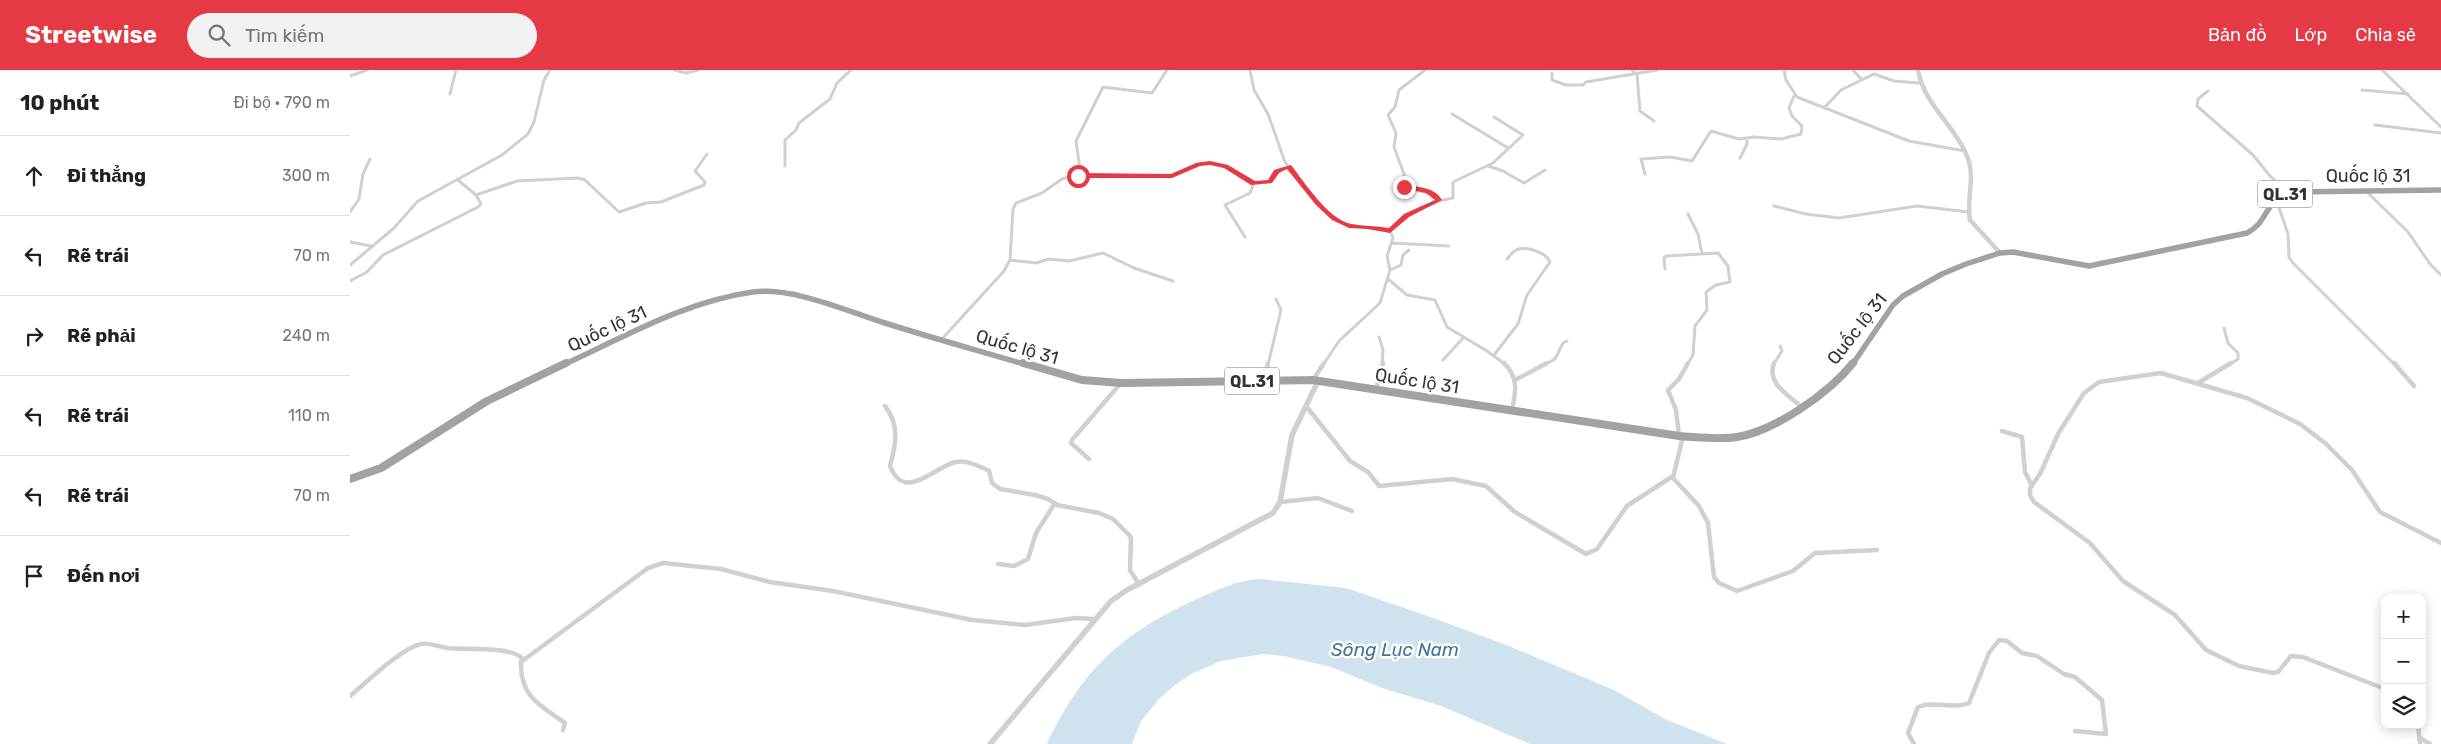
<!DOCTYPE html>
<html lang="vi">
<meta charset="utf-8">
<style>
:root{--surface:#fff;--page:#f2f2f2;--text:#202124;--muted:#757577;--line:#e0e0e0;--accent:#e63946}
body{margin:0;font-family:Rubik,sans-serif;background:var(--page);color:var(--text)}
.controls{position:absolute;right:15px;bottom:15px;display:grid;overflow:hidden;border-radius:10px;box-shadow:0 2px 12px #0003}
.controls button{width:45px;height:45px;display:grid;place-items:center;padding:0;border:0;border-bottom:1px solid var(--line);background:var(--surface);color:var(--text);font:25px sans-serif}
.stop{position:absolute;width:15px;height:15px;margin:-11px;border:4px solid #e63946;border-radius:50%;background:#fff}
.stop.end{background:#e63946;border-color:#fff;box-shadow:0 1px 5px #0008}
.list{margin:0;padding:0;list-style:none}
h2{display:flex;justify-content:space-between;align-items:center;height:65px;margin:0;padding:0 20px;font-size:21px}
h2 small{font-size:16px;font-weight:400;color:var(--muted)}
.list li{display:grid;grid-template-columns:32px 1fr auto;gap:15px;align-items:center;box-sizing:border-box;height:80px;padding:0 20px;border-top:1px solid var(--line)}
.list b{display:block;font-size:19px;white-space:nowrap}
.list em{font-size:16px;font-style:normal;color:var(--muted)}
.icon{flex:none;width:28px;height:28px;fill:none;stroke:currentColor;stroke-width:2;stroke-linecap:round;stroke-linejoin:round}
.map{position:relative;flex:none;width:2091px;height:674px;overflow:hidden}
header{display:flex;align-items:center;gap:30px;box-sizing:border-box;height:70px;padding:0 25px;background:var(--accent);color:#fff}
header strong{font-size:24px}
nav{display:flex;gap:28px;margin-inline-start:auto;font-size:18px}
.search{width:350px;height:45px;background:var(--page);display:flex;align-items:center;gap:12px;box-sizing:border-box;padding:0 18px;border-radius:28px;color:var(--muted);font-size:19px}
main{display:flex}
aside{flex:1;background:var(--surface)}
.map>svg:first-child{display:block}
.water{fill:#cfe2ee}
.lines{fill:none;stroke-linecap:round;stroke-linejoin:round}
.minor-far1{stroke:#d0d0d0;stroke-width:3}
.minor{stroke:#d0d0d0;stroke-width:4.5}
.tertiary-far1{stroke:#d0d0d0;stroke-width:4.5}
.tertiary{stroke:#d0d0d0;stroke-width:5.5}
.trunk-far1{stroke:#a2a2a2;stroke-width:5.5}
.trunk{stroke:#a2a2a2;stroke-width:8}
.route{fill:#e63946}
.labels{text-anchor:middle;stroke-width:5;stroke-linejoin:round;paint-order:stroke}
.shield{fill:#fff;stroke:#707070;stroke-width:1}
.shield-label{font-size:16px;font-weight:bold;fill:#333}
.street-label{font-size:18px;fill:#333;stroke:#fff}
.water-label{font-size:19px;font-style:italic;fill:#3f7597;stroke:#fff}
</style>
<header>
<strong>Streetwise</strong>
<div class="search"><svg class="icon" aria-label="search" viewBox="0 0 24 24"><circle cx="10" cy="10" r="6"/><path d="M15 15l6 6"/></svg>Tìm kiếm</div>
<nav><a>Bản đồ</a><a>Lớp</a><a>Chia sẻ</a></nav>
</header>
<main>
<aside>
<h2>10 phút<small>Đi bộ · 790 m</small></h2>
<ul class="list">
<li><svg class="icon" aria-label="ahead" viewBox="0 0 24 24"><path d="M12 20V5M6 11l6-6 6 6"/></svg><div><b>Đi thẳng</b></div><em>300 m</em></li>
<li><svg class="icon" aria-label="left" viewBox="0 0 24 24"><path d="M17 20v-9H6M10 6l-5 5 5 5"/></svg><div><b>Rẽ trái</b></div><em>70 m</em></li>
<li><svg class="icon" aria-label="right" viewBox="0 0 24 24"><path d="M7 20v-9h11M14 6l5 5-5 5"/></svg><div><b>Rẽ phải</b></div><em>240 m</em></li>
<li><svg class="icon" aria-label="left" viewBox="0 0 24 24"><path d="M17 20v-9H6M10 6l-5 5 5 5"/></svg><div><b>Rẽ trái</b></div><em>110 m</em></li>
<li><svg class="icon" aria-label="left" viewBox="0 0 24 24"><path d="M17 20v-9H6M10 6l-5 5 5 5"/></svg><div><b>Rẽ trái</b></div><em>70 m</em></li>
<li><svg class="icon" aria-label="arrive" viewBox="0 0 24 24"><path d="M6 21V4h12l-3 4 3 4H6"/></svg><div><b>Đến nơi</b></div></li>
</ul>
</aside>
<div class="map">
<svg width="2091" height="674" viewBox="0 0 2091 674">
<rect width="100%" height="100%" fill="#fff"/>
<path class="water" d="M911,509l85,9 76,26 82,30 110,46 51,29 62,25h-197l-89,-38 -59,-18 -51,-21 -47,-11 -21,-2 -42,7 -28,12 -18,12 -15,13 -19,23 -9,23h-85c34,-73 73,-109 145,-143 23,-10 43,-21 69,-22z"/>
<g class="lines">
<path class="minor-far1" d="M324,0l12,3 12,-3
M900,0l4,20 14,24 17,48 33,42 14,13 15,8 43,6
M1282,0l5,4 3,37 14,10
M1434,0l2,10 11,17 112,44 56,10
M1503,0l9,10
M2032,0l59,57
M1202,3v7l14,5h17l3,-3 71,-12
M0,6l17,-6
M2012,20l46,4
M1858,21l-10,8 -1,7 56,49 17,21 19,17
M100,24l6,-24
M1474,38l17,-18 33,-16 20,7 25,2
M1102,44l56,34
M2025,55l66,8
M1390,88l7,-14v-6
M435,96v-26l11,-10 3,-7 31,-24 7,-16 14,-13
M1138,96l15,5 21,12 21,-13
M1295,104l-4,-15 29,-2 22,4 19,-30 28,8 15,-2 27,2 20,-5 1,-8 -10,-10 -3,-8 5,-12
M728,106l2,-7 -4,-28 27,-54 49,6 15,-23
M108,110l18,15 41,-14 61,-3 7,2 34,32 27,-9 15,-1 43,-17 1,-3 -10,-11 12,-17
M2016,121l42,41 22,32 11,11
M1926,129l12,35 1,23 4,6 102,102
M1089,131l14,-3v-16l40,-19 30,-28 -29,-18
M1424,136l32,8 33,4 78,-12 52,6
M0,142l9,-13 4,-25 7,-15
M1338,144l10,20 4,20
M1040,161l16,-16 33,-14c-9,-13 -24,-7 -35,-16v-11l-10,-27 2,-14 -8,-18 7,-8 4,-17 26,-20
M895,167l-20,-32 25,-12 4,-10
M0,172l21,4
M1042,173l57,3
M660,190l26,3 13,-4 20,2 34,-8 31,15 39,13
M0,195l43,-36 25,-28 84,-46 26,-21 6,-12 10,-42 6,-10
M1315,199l-1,-11 2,-2 52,-3 10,13 2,16 -14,3 -10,7 1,18 -12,16 -2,29 -6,10
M1040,200l11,-5 2,-10 6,-5
M1038,209l19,16 28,5 12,27 40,24 19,14
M0,211l17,-9 16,-17 95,-48 3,-3 -5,-9
M1874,258l4,15 10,10v6l-9,6
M1029,267l4,13 -1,15
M591,270l63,-69 6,-11 3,-51 3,-6 26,-10 20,-14 14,-4 96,1 26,-12 12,-1 16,3 28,17 16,-1 6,-11 12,-4
M1144,285l24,-31 9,-29 23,-33c-4,-10 -24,-16 -34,-12 -4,2 -6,6 -9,9
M1093,290l20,-22
M918,295l13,-55 -5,-11
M973,295l16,-24 41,-38 10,-33 -3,-14 6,-18 -3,-7
M1194,295l11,-6 8,-16 4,-2
M1423,295l9,-14 -2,-5"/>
<path class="minor" d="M1154,293c15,15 12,28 8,47
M1424,293c-8,20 15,33 28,44
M2044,293l20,23
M1167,309l30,-16
M914,310l4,-17
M963,310l11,-17
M1848,313l33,-20
M1026,319l7,-26
M535,336c15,19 11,39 5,60 15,38 46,-1 66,-4 11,-2 23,4 33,9l3,12 8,6 35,6 13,4 9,6 42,8 14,6 18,18 -1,33 9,14
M956,336l44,55 18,11 11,14 73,-7 34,7 29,26 71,42 11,-5 30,-43 46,-30
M1652,361l20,6 3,35 7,14
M1329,366l-3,-26 -8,-20 11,-11 9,-16
M1333,366l-10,42 26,28 9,17 6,54 5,6 18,8 56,-20 22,-18 62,-3
M739,389l-18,-16 1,-3 48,-56
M930,432l38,-4 34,13
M648,494l16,2 14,-7 8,-26 19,-30
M171,592c-1,35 19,43 44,61l-2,7
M2035,619l-82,-32 -12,-1 -13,16 -5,1 -34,-7 -33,-16 -31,-35 -52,-34 -33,-38 -56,-41 -4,-7v-7l10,-14 18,-40 26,-41 15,-11 62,-9 86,25 53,26 25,19 27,27 28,42 61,31
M0,626c17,-14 51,-48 71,-52 6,-2 18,3 26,4 17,2 63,-2 75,10l-1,4 127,-94 15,-5 58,6 49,13 63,9 139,29 53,5 51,-7 18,1
M2068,655l2,19
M2070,668l10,6
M1564,674l-6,-11 10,-26c17,-7 34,3 51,-4l20,-50 10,-13 8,1 15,12 15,3 27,18 11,3 27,23 4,34 -31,-3"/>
<path class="tertiary-far1" d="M1568,0c6,35 36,54 49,86 9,22 -1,42 3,64l30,33"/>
<path class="tertiary" d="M640,674l121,-143 16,-11 146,-77 7,-11 12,-67 26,-54"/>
<path class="trunk-far1" d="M213,295c61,-28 123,-64 190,-73 41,-5 93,19 132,31 47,15 95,28 142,42
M1502,295l41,-60 10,-9 39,-22 24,-10 34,-11 13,-1 76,14 158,-33c23,-12 15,-32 46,-41l148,-2"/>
<path class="trunk" d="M673,293l59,17 39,3 192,-3 366,56c19,1 39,4 58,1 38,-6 92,-44 116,-74
M0,409l31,-11 106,-67 79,-38"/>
</g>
<path class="route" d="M860,91l18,4 27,16 13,-1 6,-10 17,-5c14,18 37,54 60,59 12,2 25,2 38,4l15,-14 31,-14 -9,-7 -24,-5 2,-3c14,2 31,2 38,15l-33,17 -19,16 -22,-4 -19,-1 -17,-8 -16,-15 -29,-36 -8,4 -7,10 -21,2 -27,-17 -14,-3 -10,1 -28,12h-94l-3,-2 3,-3 93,1 25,-11z"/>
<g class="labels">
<g class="shield">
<rect x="1907.5" y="110.5" width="55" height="27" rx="4"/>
<rect x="874.5" y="297.5" width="55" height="27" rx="4"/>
</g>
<g class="shield-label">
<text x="1935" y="130">QL.31</text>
<text x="902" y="317">QL.31</text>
</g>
<g class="street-label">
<text x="2018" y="112">Quốc lộ 31</text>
<text transform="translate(257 259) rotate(-25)" y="6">Quốc lộ 31</text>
<text transform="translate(1507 259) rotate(-52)" y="6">Quốc lộ 31</text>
<text transform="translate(667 277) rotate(16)" y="6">Quốc lộ 31</text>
<text transform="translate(1067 311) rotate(9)" y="6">Quốc lộ 31</text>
</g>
<g class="water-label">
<text x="1045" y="586">Sông Lục Nam</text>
</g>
</g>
</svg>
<div class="controls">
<button>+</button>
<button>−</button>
<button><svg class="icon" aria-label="layers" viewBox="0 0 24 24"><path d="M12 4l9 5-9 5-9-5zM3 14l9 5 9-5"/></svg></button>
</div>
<div class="stop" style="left:728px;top:106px"></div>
<div class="stop end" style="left:1054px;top:117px"></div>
</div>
</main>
